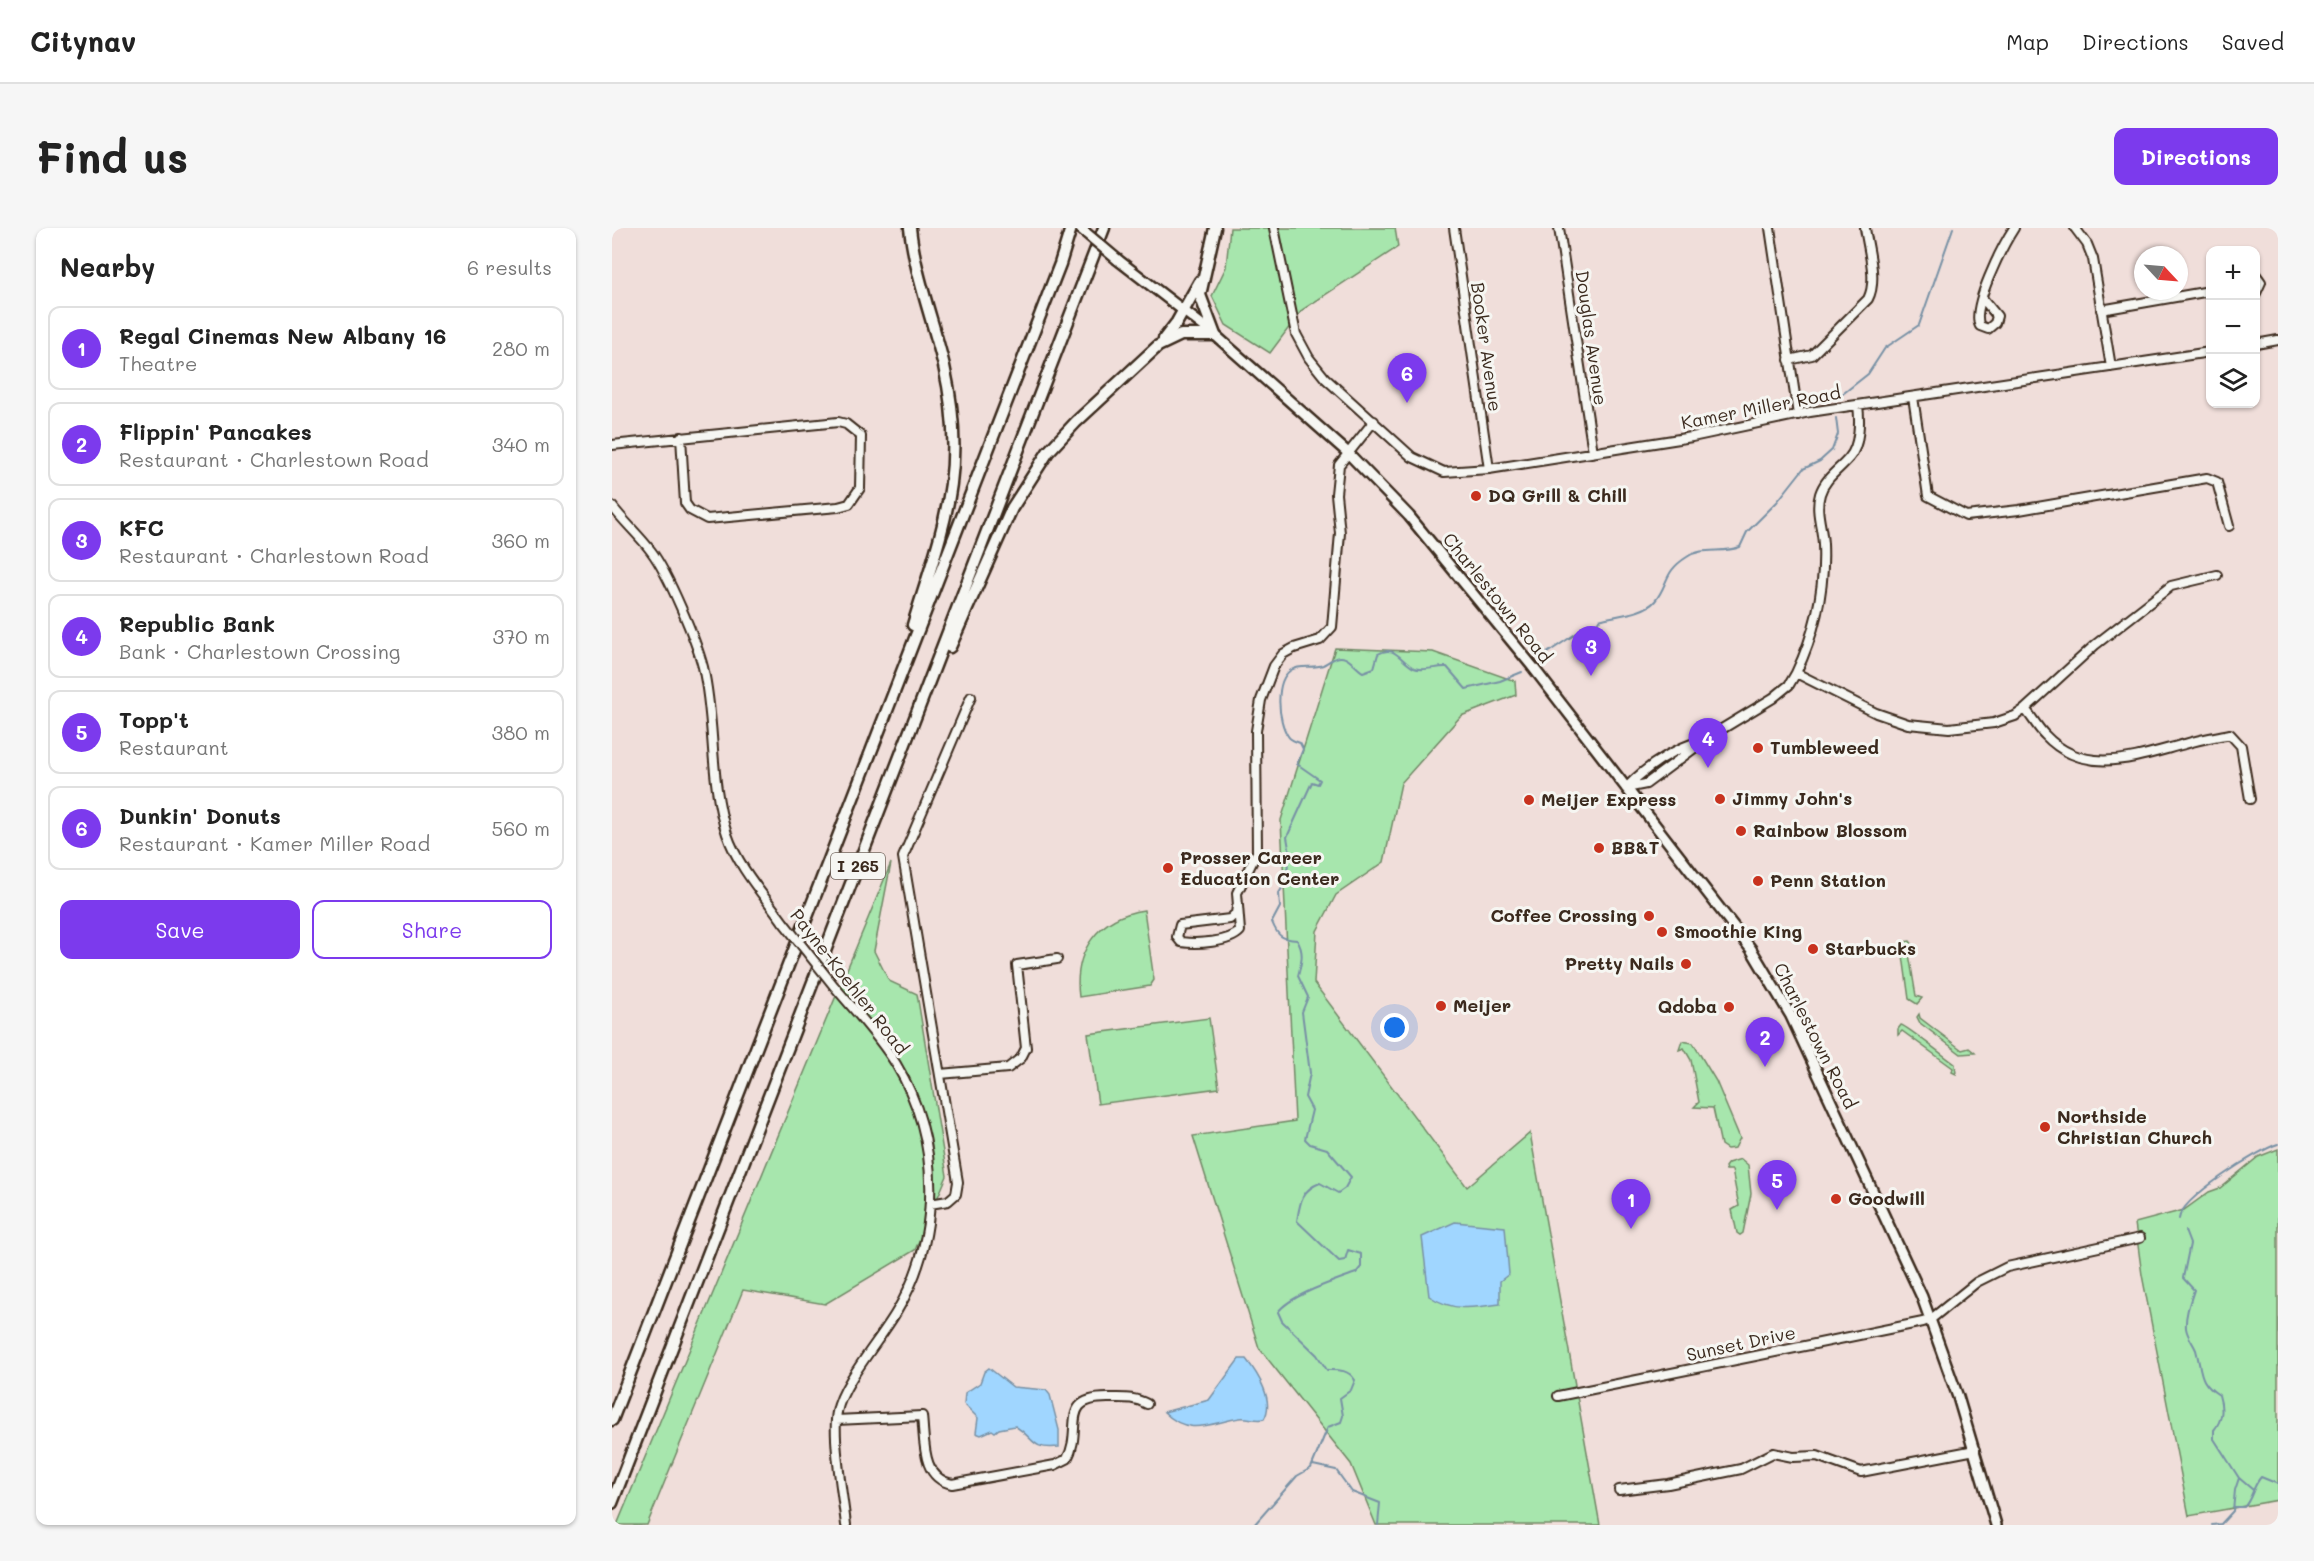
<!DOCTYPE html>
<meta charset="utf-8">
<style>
:root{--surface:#fff;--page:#f6f6f6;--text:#222;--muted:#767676;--line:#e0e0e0;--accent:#7c3aed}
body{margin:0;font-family:Mali,sans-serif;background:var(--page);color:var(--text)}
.controls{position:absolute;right:18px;top:18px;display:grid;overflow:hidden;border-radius:12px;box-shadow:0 2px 4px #0004}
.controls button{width:54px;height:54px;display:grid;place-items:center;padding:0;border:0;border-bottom:2px solid var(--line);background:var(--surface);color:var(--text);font:30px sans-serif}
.compass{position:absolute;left:1522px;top:18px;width:54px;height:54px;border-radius:50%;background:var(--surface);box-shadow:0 2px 4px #0004;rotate:116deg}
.you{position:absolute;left:783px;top:800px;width:21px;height:21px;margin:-15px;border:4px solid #fff;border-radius:50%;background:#1a73e8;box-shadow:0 0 0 9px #1a73e833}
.badge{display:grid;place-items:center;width:39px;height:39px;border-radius:50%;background:var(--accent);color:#fff;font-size:20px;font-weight:700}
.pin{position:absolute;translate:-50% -50px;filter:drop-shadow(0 2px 3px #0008)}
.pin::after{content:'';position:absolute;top:32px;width:21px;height:18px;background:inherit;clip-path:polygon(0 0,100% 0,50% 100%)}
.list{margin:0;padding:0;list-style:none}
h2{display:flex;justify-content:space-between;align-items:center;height:78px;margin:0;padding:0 24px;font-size:26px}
h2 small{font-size:20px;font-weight:400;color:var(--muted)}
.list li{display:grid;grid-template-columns:39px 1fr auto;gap:18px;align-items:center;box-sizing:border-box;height:84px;margin:0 12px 12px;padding:0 12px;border:2px solid var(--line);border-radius:12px}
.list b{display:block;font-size:22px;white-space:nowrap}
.list p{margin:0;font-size:20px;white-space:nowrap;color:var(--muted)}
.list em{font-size:20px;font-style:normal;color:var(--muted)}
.actions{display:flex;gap:12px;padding:18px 24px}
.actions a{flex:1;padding:14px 0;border:2px solid var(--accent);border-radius:12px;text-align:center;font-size:21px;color:var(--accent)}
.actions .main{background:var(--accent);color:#fff}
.icon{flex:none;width:33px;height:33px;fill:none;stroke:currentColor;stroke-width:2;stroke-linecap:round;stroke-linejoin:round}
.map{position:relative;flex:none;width:1666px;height:1297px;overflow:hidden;border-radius:12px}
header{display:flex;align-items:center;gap:36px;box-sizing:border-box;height:84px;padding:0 30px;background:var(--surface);border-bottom:2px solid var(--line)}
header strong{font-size:28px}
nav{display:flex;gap:33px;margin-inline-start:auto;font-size:21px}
.intro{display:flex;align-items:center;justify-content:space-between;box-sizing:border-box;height:144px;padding:0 36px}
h1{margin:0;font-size:42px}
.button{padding:15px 27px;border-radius:12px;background:var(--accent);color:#fff;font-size:21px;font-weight:700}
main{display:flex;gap:36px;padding:0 36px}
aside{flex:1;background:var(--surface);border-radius:12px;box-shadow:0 2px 4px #0004}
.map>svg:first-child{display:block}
.green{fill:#a7e6ad;stroke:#718866;stroke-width:1.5}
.water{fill:#a0d6ff;stroke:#7891a5;stroke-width:1.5}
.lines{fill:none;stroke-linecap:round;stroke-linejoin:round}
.stream{stroke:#7891a5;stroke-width:2}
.minor-casing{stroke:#3b2a1e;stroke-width:12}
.major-casing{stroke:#3b2a1e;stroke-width:14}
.highway-casing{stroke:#3b2a1e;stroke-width:15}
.minor{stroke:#f6f6f2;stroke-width:8}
.major{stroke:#f6f6f2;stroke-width:9}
.highway{stroke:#f6f6f2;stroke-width:10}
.minor-bridge-casing{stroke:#3b2a1e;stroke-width:12;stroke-linecap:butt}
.major-bridge-casing{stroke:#3b2a1e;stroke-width:14;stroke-linecap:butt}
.minor-bridge{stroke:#f6f6f2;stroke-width:8}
.major-bridge{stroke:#f6f6f2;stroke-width:9}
.poi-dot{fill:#c8321e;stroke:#f6f6f2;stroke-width:2}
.labels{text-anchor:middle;stroke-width:6;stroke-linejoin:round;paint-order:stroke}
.shield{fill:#f6f6f2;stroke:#73675e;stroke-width:1.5}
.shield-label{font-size:16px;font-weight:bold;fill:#3b2a1e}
.street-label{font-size:18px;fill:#3b2a1e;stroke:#f6f6f2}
.poi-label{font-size:18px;font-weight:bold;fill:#3b2a1e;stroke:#f6f6f2;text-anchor:start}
</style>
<header>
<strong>Citynav</strong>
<nav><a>Map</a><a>Directions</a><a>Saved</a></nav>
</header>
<div class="intro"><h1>Find us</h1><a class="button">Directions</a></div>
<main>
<aside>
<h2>Nearby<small>6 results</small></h2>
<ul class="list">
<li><span class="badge">1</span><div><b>Regal Cinemas New Albany 16</b><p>Theatre</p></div><em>280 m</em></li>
<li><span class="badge">2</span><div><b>Flippin' Pancakes</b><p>Restaurant · Charlestown Road</p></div><em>340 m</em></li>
<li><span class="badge">3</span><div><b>KFC</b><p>Restaurant · Charlestown Road</p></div><em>360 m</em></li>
<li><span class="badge">4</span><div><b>Republic Bank</b><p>Bank · Charlestown Crossing</p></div><em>370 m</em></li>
<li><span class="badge">5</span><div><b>Topp't</b><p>Restaurant</p></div><em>380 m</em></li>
<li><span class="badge">6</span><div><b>Dunkin' Donuts</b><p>Restaurant · Kamer Miller Road</p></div><em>560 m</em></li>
</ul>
<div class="actions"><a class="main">Save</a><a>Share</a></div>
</aside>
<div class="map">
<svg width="1666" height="1297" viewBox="0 0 1666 1297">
<rect width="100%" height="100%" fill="#f0deda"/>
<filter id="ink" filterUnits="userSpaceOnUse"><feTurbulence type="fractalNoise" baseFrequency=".0167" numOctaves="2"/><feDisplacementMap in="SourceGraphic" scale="12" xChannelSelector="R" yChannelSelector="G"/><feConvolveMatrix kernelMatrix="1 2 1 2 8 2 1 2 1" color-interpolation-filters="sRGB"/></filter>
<g filter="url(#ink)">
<path class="green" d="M618,0h165l3,19 -96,63 -32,43 -44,-28 -14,-29 14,-29z
M723,420l98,4 82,29 1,14 -55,21 -60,67 -17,79 -48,33 -19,36 -3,52 153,204 63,-54 70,392h-224l-25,-61 -92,-116 -66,-212 102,-15 -14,-301z
M279,635l-17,88 15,30 28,13 30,182 -32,74 -90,54 -82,-14 -96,235h-30z
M532,682l10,70 -4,6 -71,11c-6,-46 19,-80 65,-87z
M1298,713l3,4 -5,3 8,48 6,2 -5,6 -8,-5 -7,-51 2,-6z
M1307,786l1,4 42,32 7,-2 6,5 -14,1 -41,-31 -3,-6z
M597,790l10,70 -121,16 -10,-70z
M1289,797c6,1 45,33 54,39l1,10 -4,-2 1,-4 -51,-37 -4,4v-6z
M1070,813l11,2 23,38 24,57 -5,10 -8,1 -6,-4 -8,-37 -19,-1 5,-5 -8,-42 -7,-12 -5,2z
M1666,921v351l-89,16 -47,-241 -7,-52 49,-13 25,-18 11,-4 38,-31z
M1129,931l7,6 3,29 -8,39 -3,2 -3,-2 -5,-23 7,-4 -7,-36h-6l-1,-3 3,-4z"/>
<path class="water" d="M843,994l50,5 4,47 -9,7v23c-27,4 -47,8 -71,-8l-7,-59z
M627,1131h7c12,15 29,42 18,60 -8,2 -15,-2 -24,-1 -28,4 -50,20 -76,-6l45,-12z
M377,1140l24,19 33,3 4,5 9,35v17c-29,3 -23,-8 -44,-21l-16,3 -4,3 -3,-2 -11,5 -5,-2 2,-15 -14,-14 1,-11 15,-10 4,-11z"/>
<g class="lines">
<path class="stream" d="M1223,172l33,-26 17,-26 34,-23 34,-97
M929,429l36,-24 16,-4 6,-9c16,-5 45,-6 56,-19 14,-17 8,-29 32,-44 16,-11 35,-3 53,-10l7,-15 30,-30 26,-33 17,-8 12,-11 6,-16 -2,-16
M1567,991c1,-20 79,-69 99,-75
M1573,1003l5,13 -7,34 11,12c-4,12 -9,25 -8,38 1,8 7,15 10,22 6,21 2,32 23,45 4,13 4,24 -5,35v9l25,39 -4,12 -2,21 -12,13 -9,1
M701,1237l23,5 16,22 28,11 -2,22
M1627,1250l14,12
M1621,1279h11c9,-9 8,-20 17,-30l17,7
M642,1297l43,-49 14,-8 17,-41 13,-5 2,-6 -3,-18 11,-8 4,-10c-7,-11 -17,-10 -28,-10l-10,-15 -35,-34 -4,-9c12,-17 57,-31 78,-39l5,-6v-13l-13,-4 -3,10 -6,1 -42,-40c3,-18 4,-31 23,-38l18,10 7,-5 6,-11 -24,-28 -17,-5 -5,-5 7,-29 -7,-13 5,-24 -8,-61 6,-15 -10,-21c3,-13 7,-23 -1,-36 -15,-1 -19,-3 -25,-18l8,-15 -1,-14 10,-16 -2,-7 3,-16 -3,-17 25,-55 6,2 2,-4 -23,-16 6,-15 -3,-6c-5,-2 -9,-2 -12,-7 -10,-14 -14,-55 3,-66 10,-6 22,-1 32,-5 6,-3 15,-11 22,-7 6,2 12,11 18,14l11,-4 4,-14c17,-10 22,7 36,14 9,4 23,-2 33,-1l19,22 34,-8 22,-9"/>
<defs>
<path id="minor" d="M662,0l22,106 13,24 16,20 87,79 32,15 45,-3 203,-32 118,-25 400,-60
M842,0l35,241
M947,0l34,224
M1158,0l28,187
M1463,0l12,16 6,15 18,108
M1644,47l5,7 -5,11
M1371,71l14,17 -2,7 -7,6 -8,-3c-10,-17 23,-81 34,-98
M1489,82l109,-19
M1644,116l22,-4
M1177,132l23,-5 56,-56c10,-19 0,-50 -3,-71
M1301,169l15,99 38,20 53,-6 188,-32 10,4 12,44
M0,217l226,-23 8,2 15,12 -1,52 -11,16 -11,3 -131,12 -17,-9 -5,-7 -4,-66
M0,278c12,16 27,29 39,45 17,22 45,89 52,116 13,55 6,114 24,167 11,33 36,60 56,88
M1184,445c19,-40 29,-85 27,-129 -1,-18 -8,-33 -3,-50 5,-16 19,-24 29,-36 11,-12 11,-37 9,-53
M1413,481c7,8 12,18 20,26 40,43 93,21 140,9 15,-5 30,-7 45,-10l11,12 9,53
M1015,559c21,-22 43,-36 72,-46
M1014,560l20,-4 66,-49 61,-37 16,-13 7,-12 80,40 32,11 41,4 45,-5 21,-7 10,-7 70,-64 76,-59 46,-11
M625,679l-1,6 -6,6 -50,6 -3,12 4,5c15,2 48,1 59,-11l-3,-38 20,-41 -1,-121 5,-31 13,-34 9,-12 11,-6 26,-8 12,-13 8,-94 -4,-39 3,-29 35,-44
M222,758c21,25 45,50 62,78 45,75 46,172 1,247 -16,28 -55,72 -60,101 -5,25 6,85 9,113
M328,846l68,-6 13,-10 5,-10 -9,-83 40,-6
M318,976l18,-3 8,-7 2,-12 -55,-325 68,-160
M946,1168l365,-74 8,-3 46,-37 30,-15 133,-29
M224,1192l86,-4c3,25 -1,62 30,68l103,-19 12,-6c17,-30 -10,-62 43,-61 14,0 25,-1 37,6
M1007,1262l49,-6 73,-15 32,-16 20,4 24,-1 44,16 114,-22"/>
<path id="major" d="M506,32l97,75 132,117 62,64 123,150 219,283 40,67 131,281 36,100 38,128"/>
<path id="highway" d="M298,0c5,47 23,92 34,138 24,105 -1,161 -31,259
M552,111l13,-17 23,-41
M338,419l62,-139 36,-56 28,-30 82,-76 23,-11h34l-15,-40 15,-67
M0,1192l448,-1156 11,-36
M0,1275l492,-1275"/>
</defs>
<use href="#minor" class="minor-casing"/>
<use href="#major" class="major-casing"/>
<use href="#highway" class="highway-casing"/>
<use href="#minor" class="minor"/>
<use href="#major" class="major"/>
<use href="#highway" class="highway"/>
<defs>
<path id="minor-bridge" d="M171,694l51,64"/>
<path id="major-bridge" d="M468,0l38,32"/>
</defs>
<use href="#minor-bridge" class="minor-bridge-casing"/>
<use href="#major-bridge" class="major-bridge-casing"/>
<use href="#minor-bridge" class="minor-bridge"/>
<use href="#major-bridge" class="major-bridge"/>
</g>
</g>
<g class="poi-dot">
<circle cx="864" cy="268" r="6"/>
<circle cx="1146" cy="520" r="6"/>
<circle cx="1108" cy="571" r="6"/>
<circle cx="917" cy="572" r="6"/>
<circle cx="1129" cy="603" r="6"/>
<circle cx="987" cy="620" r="6"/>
<circle cx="556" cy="640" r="6"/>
<circle cx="1146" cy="653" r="6"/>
<circle cx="1037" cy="688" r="6"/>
<circle cx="1050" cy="704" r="6"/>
<circle cx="1201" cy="721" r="6"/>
<circle cx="1074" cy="736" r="6"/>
<circle cx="829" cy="778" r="6"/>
<circle cx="1117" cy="779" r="6"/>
<circle cx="1433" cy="899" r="6"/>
<circle cx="1224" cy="971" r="6"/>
</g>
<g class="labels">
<rect class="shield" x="219" y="625" width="54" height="26" rx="4.5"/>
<g class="shield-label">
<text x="246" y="644">I 265</text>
</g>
<g class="street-label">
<text transform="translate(979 110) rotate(82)" y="6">Douglas Avenue</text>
<text transform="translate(874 119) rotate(82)" y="6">Booker Avenue</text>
<text transform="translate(1149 180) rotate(-11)" y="6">Kamer Miller Road</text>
<text transform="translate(885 370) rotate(51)" y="6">Charlestown Road</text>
<text transform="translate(237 754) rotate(52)" y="6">Payne-Koehler Road</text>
<text transform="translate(1203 808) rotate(63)" y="6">Charlestown Road</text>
<text transform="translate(1129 1116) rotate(-12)" y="6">Sunset Drive</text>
</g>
<g class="poi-label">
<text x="876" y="274">DQ Grill &amp; Chill</text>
<text x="1158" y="526">Tumbleweed</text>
<text x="1120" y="577">Jimmy John's</text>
<text x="929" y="578">Meijer Express</text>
<text x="1141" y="609">Rainbow Blossom</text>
<text x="999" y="626">BB&amp;T</text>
<text x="568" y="636">Prosser Career<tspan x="568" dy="21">Education Center</tspan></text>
<text x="1158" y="659">Penn Station</text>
<text x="1025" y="694" text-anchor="end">Coffee Crossing</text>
<text x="1062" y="710">Smoothie King</text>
<text x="1213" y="727">Starbucks</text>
<text x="1062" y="742" text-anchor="end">Pretty Nails</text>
<text x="841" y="784">Meijer</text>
<text x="1105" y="785" text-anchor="end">Qdoba</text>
<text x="1445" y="895">Northside<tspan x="1445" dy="21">Christian Church</tspan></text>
<text x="1236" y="977">Goodwill</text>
</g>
</g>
</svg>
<div class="controls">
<button>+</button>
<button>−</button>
<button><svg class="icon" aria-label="layers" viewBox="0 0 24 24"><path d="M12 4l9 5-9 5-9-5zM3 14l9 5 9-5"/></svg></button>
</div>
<svg class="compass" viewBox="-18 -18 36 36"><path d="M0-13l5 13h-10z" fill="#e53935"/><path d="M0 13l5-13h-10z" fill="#767676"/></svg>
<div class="you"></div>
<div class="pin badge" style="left:1019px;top:1001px">1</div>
<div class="pin badge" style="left:1153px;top:839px">2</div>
<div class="pin badge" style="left:979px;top:448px">3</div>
<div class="pin badge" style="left:1096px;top:540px">4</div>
<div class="pin badge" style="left:1165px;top:982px">5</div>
<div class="pin badge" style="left:795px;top:175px">6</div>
</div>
</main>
